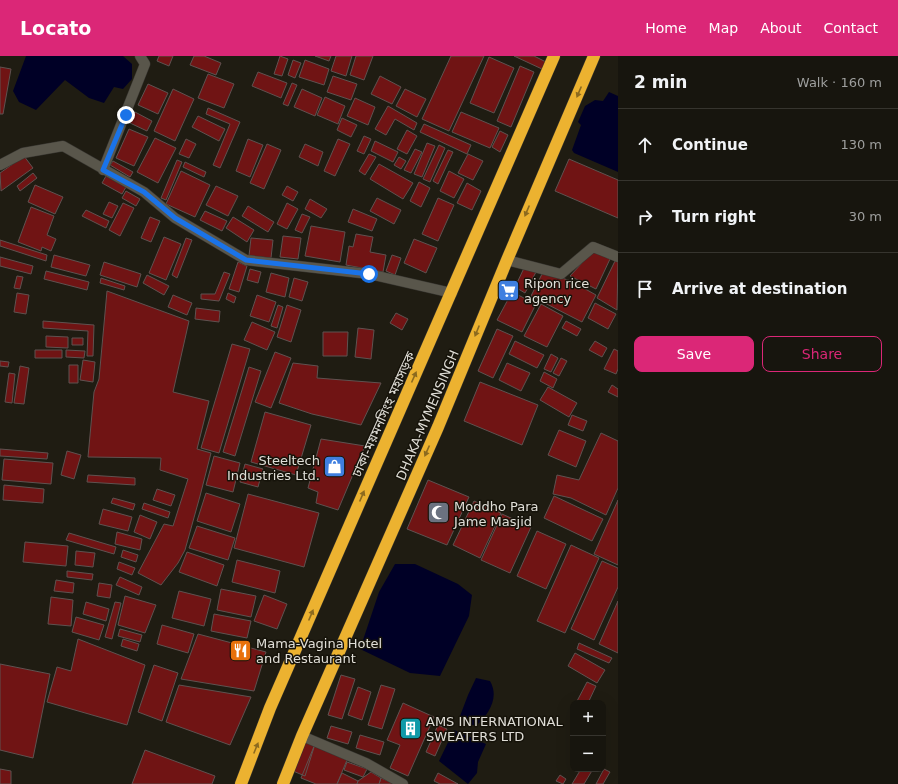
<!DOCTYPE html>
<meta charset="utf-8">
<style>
:root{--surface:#17150e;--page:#201e17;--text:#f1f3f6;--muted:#9e9f9e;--line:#36342e;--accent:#db2777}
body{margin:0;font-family:"DejaVu Sans","Noto Sans Bengali",sans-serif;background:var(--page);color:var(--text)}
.controls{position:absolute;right:12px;bottom:12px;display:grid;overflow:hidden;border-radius:8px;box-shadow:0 4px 16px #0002}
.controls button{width:36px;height:36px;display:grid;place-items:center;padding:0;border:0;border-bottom:1px solid var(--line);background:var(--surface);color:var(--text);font:20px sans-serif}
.stop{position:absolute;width:12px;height:12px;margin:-9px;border:3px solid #1a73e8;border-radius:50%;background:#fff}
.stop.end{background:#1a73e8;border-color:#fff;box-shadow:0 1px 4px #0008}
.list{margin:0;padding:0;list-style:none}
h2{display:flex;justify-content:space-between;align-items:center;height:52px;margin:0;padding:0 16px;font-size:17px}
h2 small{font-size:13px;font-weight:400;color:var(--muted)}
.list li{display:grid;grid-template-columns:26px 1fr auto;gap:12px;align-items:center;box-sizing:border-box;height:72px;padding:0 16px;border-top:1px solid var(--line)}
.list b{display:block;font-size:15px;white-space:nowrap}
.list em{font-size:13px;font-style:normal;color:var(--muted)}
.actions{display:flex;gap:8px;padding:12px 16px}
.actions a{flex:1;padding:9px 0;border:1px solid var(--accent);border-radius:8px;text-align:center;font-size:14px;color:var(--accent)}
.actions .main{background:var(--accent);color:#fff}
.icon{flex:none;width:22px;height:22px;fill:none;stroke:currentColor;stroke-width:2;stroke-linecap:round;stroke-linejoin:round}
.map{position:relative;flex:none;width:618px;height:728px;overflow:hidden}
header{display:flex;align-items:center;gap:24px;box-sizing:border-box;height:56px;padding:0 20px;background:var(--accent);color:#fff}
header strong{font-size:19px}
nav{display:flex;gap:22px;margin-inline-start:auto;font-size:14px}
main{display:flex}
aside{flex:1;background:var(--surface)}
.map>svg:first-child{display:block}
.water{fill:#000026}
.building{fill:#701414;stroke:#5f5250}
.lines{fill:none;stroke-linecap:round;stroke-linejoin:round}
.street-casing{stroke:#383631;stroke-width:11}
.highway-casing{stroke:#383631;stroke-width:13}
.street{stroke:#59564b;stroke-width:10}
.highway{stroke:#ecb230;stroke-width:12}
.oneway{fill:#8c6a1f}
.route{stroke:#1a73e8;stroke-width:5}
.labels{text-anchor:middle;stroke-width:3;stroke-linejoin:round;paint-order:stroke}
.poi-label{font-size:13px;fill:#e0ded7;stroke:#16130a;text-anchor:start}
.street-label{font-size:13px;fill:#e0ded7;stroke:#16130a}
</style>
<header>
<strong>Locato</strong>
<nav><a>Home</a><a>Map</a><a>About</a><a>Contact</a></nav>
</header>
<main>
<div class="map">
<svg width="618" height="728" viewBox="0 0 618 728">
<rect width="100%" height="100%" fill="#1f1c12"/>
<path class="water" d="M26,0h97l9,8v15l-9,10 -9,-2 -10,16 -15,-5 -24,-18 -29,30 -17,-8 -6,-11z
M609,36l9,4v76l-44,-19 -2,-3 9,-25 -3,-3 7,-16 10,-6 8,1z
M395,508h20l43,20 14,11 -3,21 -29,60 -30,-3 -50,-24 19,-57z
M476,622l14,3c10,17 -2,34 -14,45l-12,-4 -4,-6 8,-21z
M454,674l32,14 -8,18 -1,11 -9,11 -29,-23z"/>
<path class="building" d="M159,0h14l-4,10 -12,-5z
M194,0h10l17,7 -5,12 -26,-10z
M280,0l8,3 -6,17 -8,-2z
M315,0h16l-2,5z
M336,0h16l-6,20 -15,-5z
M356,0h17l-9,24 -14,-5z
M451,0h33l-35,75 -27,-12z
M514,0h20l12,6 -4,7z
M489,1l25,11 -20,45 -24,-10z
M293,4l8,3 -6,15 -7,-3z
M305,4l24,9 -5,16 -25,-8z
M520,10l14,6 -23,55 -14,-6z
M0,11l11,2 -8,45h-3z
M258,16l29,11 -6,15 -29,-12z
M208,18l26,10 -10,24 -26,-10z
M333,20l24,8 -6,16 -24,-8z
M380,20l21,11 -9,17 -21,-10z
M292,27l5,2 -9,21 -5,-2z
M148,28l20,9 -10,21 -20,-9z
M173,33l21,10 -19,42 -21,-10z
M302,33l20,9 -7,18 -21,-9z
M405,33l21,10 -9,18 -21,-11z
M325,41l20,9 -7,18 -21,-9z
M355,42l20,9 -7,18 -21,-9z
M388,50l29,17 -3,7 -19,-11 -9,16 -11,-6z
M208,52l32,14 -20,46 -7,-3 17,-41 -24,-10z
M135,56l17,9 -5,10 -17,-8z
M461,56l38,16 -9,20 -38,-16z
M198,60l27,13 -6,12 -27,-14z
M342,62l15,7 -6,12 -14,-7z
M424,68l47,21 -4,9 -47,-22z
M129,73l19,8 -14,29 -18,-8z
M407,74l10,6 -10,18 -10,-5z
M500,75l8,4 -8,17 -8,-5z
M364,80l7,3 -7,15 -7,-3z
M155,82l21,10 -18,35 -21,-11z
M186,83l10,5 -7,14 -10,-4z
M248,83l15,6 -13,32 -14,-6z
M338,83l12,5 -15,32 -11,-5z
M375,85l23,11 -5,10 -22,-11z
M427,87l8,3 -13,31 -8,-3z
M267,88l14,6 -17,39 -14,-6z
M305,88l18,8 -5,14 -19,-9z
M439,89l6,3 -15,34 -7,-3z
M415,93l7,3 -11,21 -7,-3z
M448,94l5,2 -15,32 -5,-3z
M369,98l7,3 -11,18 -6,-4z
M468,98l15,7 -10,19 -15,-7z
M24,100l9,12 -32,23 -1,-18z
M399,101l7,4 -5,8 -7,-4z
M569,103l49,21v38l-63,-27z
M177,104l5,2 -16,38 -5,-2z
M113,105l20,11 -3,5 -20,-12z
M185,106l21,10 -2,5 -21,-10z
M379,108l34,19 -10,16 -33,-20z
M181,115l29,14 -15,32 -29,-13z
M449,115l15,8 -10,19 -14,-7z
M33,117l4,5 -17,13 -3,-5z
M106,120l20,11 -4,7 -20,-11z
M419,126l11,6 -9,19 -11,-6z
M467,127l14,8 -9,19 -15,-7z
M35,129l28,12 -8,17 -27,-12z
M216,130l22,10 -10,20 -22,-11z
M287,130l11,6 -5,9 -11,-6z
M126,135l14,8 -4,7 -14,-8z
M377,142l24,12 -7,14 -24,-13z
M438,142l16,7 -16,36 -16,-7z
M310,143l17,10 -6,9 -16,-9z
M109,146l9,4 -6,12 -9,-4z
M123,147l11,5 -14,28 -11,-6z
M287,147l11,6 -11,20 -10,-5z
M248,150l26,16 -6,10 -26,-16z
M31,151l23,9 -7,19 9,4 -5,12 -9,-4 -1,4 -23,-9z
M353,153l24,10 -5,12 -24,-9z
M86,154l23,11 -3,7 -24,-12z
M205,155l22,10 -5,10 -22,-11z
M302,158l8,3 -8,16 -7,-3z
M150,161l10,4 -9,21 -10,-4z
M233,161l21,13 -7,12 -21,-14z
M311,170l34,6 -5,30 -35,-6z
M356,178l17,3 -3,15 16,3 -3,17 -37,-7 3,-19 4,1z
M283,180l18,2 -3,21 -18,-2z
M164,181l17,7 -15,36 -17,-7z
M186,182l6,2 -15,38 -5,-3z
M251,182l22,2 -2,18 -22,-2z
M414,183l23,9 -11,25 -22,-10z
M0,184l47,15 -1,6 -46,-15z
M593,195l17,8 -14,30 -26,-13z
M54,199l36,10 -4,11 -35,-9z
M392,199l9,3 -6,17 -9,-4z
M0,201l33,9 -2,8 -31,-8z
M615,205l3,1 -1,48 -20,-12z
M104,206l37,12 -4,13 -37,-12z
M238,206l9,4 -8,26 -10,-3z
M525,210l11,6 -11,21 -10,-6z
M250,213l11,3 -3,11 -11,-3z
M46,215l43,11 -2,8 -43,-11z
M224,216l6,2 -11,27 -18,-2v-5h14z
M543,216l28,9 25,14 -14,27 -51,-26z
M271,217l18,5 -4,19 -19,-5z
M147,219l22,11 -5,9 -21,-12z
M17,220l6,1 -3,12 -6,-1z
M101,222l24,8 -1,4 -24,-7z
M294,222l14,4 -6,19 -13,-4z
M107,235l82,30 -16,71 36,9 -12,48 14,4 -11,43 -15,54 -7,13 -17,22 -23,-12 26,-49 9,2 15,-47 -28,-9 1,-12 -73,-1 6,-65 5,-13z
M512,236l24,12 -14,28 -25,-12z
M17,237l12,2 -3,19 -12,-2z
M228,237l8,4 -2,6 -8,-4z
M173,239l19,8 -5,12 -19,-8z
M257,239l19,7 -7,20 -19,-6z
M595,247l21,11 -8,15 -20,-11z
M541,248l22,12 -16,31 -23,-11z
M278,249l5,2 -6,21 -6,-2z
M287,249l14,5 -10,32 -14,-5z
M196,252l24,3 -1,11 -24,-3z
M396,257l12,6 -6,11 -12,-7z
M43,265l51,4 -1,31h-6l1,-25 -45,-3z
M566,265l15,8 -4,7 -15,-8z
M252,266l23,10 -8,18 -23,-10z
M358,272l16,2 -3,29 -16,-2z
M497,273l16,7 -20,42 -15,-7z
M323,276h25l-1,24h-24z
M46,280l22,1v11l-22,-1z
M72,282h11v7h-11z
M515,285l29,14 -7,13 -28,-14z
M595,285l12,7 -5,9 -13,-7z
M232,288l18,5 -31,104 -18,-5z
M614,293l4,2v18l-2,5 -12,-5z
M35,294h27v8h-27z
M66,294l19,1 -1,7 -18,-1z
M275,296l16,6 -20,50 -16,-6z
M551,298l7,4 -7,14 -7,-3z
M561,302l6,3 -8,15 -6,-3z
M83,304l12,2 -2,20 -13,-2z
M0,305l9,1 -1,5 -8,-1z
M293,307l25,3 -1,12 64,5 -20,42 -49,-11 -33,-11z
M507,307l23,10 -9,18 -22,-11z
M69,309h9v18h-9z
M20,310l9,2 -5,36 -10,-1z
M249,311l12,4 -26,85 -12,-4z
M544,316l13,7 -4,9 -13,-7z
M9,317l6,1 -3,29 -7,-1z
M480,326l58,23 -16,40 -58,-24z
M612,329l6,4v8l-10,-5z
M548,331l29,16 -8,14 -29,-17z
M265,356l46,13 -15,50 -45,-13z
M572,359l15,6 -4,10 -15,-6z
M559,374l27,11 -10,26 -28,-12z
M601,377l17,8v47l-12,27 -35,-17 -18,-4 4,-19 22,5z
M321,383l44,7 -27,64 -22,-7 2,-11 -10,-4z
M0,393l48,4 -1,6 -47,-3z
M67,395l14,4 -7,24 -13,-4z
M214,400l26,7 -7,29 -27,-7z
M4,403l49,4 -2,21 -49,-4z
M245,408l18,5 -5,18 -18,-5z
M88,419l47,3v7l-48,-3z
M428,424l41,17 -22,48 -40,-16z
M4,429l40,4 -1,14 -40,-3z
M157,433l18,6 -4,11 -18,-6z
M206,437l34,11 -9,28 -34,-11z
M248,438l71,19 -15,54 -70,-19z
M554,440l49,23 -11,22 -48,-23z
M113,442l22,6 -2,6 -22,-7z
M618,444v65l-24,-11z
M474,445l27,12 -21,45 -27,-13z
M144,447l26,9 -2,6 -26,-9z
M103,453l29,8 -4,14 -29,-7z
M502,458l29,13 -21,46 -29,-13z
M140,459l17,7 -7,17 -16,-7z
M197,470l38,12 -7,22 -39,-12z
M537,475l29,13 -20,45 -29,-13z
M117,476l25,7 -2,11 -25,-6z
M69,477l47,14 -2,7 -48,-14z
M25,486l43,4 -2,20 -43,-4z
M571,489l28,13 -34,75 -28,-12z
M123,494l15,5 -2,7 -15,-5z
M76,495l19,2 -2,14 -18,-2z
M187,496l37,13 -7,21 -38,-14z
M237,504l43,11 -5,22 -43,-11z
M602,505l16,7v19l-24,53 -23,-11z
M119,506l16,6 -3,7 -15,-6z
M67,515l26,3 -1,6 -25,-3z
M120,521l22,10 -3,8 -23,-10z
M56,524l18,3 -1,10 -19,-2z
M99,527l13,2 -2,13 -13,-2z
M221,533l35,7 -5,21 -34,-7z
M179,535l32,8 -7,27 -32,-8z
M264,539l23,9 -10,25 -23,-8z
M125,540l31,9 -11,28 -27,-8z
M51,541l22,3 -2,26 -23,-2z
M618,545v52l-19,-9z
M86,546l23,7 -3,12 -23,-7z
M115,546l6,1 -9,36 -7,-2z
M214,558l37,7 -4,17 -36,-7z
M76,561l28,8 -5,15 -27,-8z
M162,569l32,9 -6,19 -31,-9z
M120,573l22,6 -2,7 -22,-6z
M198,578l68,18 -12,39 -73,-12z
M78,583l67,26 -18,60 -80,-23 10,-35 14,4z
M123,583l16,5 -2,7 -16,-5z
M579,587l33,15 -3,5 -32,-14z
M575,597l30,17 -8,13 -29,-17z
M0,608l50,10 -17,84 -33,-8z
M154,609l24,8 -16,48 -24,-9z
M341,619l14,4 -13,40 -14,-4z
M587,626l9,4 -8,17h-12z
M179,629l72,12 -21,48 -64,-23z
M381,629l14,4 -13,40 -14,-4z
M358,631l13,5 -9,28 -14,-5z
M403,647l31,14 -26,59 -18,-8 10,-23 -13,-5z
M438,669l9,4 -12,27 -9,-4z
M331,670l21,6 -4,12 -21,-6z
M360,679l24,7 -4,13 -24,-7z
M304,685l11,3 -10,32 -12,-5z
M315,688l4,4 28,12 -10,24h-21l-15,-6z
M145,694l70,26 -3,8h-80z
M347,706l20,7 -4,8 -19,-7z
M0,713l11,2v13h-11z
M581,713h12l-9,15h-12z
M604,713l6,3 -7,12h-7z
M371,716l10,6 -2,6h-22l1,-3z
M342,717l16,8 -1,3h-20z
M438,717l20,11h-18l-6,-3z
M560,719l6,4 -3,5 -7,-3z
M381,722l14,6h-16z"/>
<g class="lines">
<defs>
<path id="street" d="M0,109l23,-12 40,-7 81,46 31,26 71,42 123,14 83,19
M103,114l42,-106 -5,-8
M507,204l54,14 32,-27 25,10
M302,680l64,27 37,21"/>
<path id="highway" d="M241,728l29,-76 284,-652
M283,728l19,-48 136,-309 69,-167 87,-204"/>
</defs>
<use href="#street" class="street-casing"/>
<use href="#highway" class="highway-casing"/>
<use href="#street" class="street"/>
<use href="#highway" class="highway"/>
</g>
<defs><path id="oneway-solid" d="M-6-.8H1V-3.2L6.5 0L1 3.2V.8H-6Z"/></defs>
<g class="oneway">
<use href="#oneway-solid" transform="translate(579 36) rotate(113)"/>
<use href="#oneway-solid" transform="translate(527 155) rotate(113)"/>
<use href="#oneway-solid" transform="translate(477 275) rotate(112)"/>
<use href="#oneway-solid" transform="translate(414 321) rotate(-66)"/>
<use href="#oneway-solid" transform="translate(427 395) rotate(114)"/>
<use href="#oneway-solid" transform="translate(362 440) rotate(-67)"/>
<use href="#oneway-solid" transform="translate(311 559) rotate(-67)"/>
<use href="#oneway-solid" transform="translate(256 692) rotate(-68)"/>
</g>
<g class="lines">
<path class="route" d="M126,59l-23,55 41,22 31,26 71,42 123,14"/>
</g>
<defs>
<symbol id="supermarket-square" viewBox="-11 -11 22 22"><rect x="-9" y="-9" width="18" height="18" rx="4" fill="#3f7fe0" stroke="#16130a"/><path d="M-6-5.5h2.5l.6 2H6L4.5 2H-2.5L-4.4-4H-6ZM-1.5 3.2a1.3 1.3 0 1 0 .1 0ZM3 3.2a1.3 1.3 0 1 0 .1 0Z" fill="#fff"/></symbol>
<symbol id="shop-square" viewBox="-11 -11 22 22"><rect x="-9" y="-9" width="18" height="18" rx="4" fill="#3f7fe0" stroke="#16130a"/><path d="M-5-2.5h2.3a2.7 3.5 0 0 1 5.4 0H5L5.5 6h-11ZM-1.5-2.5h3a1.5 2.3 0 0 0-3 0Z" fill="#fff"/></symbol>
<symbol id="mosque-square" viewBox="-11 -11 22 22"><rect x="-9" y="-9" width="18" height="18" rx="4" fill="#6b7280" stroke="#16130a"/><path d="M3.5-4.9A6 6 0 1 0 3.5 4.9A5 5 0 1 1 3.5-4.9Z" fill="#fff"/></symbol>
<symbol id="restaurant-square" viewBox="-11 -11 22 22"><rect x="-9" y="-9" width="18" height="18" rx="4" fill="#e8710a" stroke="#16130a"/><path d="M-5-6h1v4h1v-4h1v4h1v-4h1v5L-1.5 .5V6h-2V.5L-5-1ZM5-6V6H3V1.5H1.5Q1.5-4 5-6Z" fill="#fff"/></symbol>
<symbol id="building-square" viewBox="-11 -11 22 22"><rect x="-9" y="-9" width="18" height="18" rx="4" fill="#0f9aa8" stroke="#16130a"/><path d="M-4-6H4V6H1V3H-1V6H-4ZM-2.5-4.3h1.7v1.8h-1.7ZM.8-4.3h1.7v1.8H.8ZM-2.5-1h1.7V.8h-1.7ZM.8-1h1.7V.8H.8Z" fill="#fff"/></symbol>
</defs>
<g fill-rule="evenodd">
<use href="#supermarket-square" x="496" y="222" width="25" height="25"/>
<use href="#shop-square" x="322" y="398" width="25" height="25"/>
<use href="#mosque-square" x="426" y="444" width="25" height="25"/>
<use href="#restaurant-square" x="228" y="582" width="25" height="25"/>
<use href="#building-square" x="398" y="660" width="25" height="25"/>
</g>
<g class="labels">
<g class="poi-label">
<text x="524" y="232">Ripon rice<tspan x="524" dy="15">agency</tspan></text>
<text x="320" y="409" text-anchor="end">Steeltech<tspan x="320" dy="15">Industries Ltd.</tspan></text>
<text x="454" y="455">Moddho Para<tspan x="454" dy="15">Jame Masjid</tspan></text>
<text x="256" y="592">Mama-Vagina Hotel<tspan x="256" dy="15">and Restaurant</tspan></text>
<text x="426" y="670">AMS INTERNATIONAL<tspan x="426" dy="15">SWEATERS LTD</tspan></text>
</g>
<g class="street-label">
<text transform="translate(383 358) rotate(-66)" y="5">ঢাকা-ময়মনসিংহ মহাসড়ক</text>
<text transform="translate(427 359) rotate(-67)" y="5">DHAKA-MYMENSINGH</text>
</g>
</g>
</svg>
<div class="controls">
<button>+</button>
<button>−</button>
</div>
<div class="stop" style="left:369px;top:218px"></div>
<div class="stop end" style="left:126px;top:59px"></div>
</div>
<aside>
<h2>2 min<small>Walk · 160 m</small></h2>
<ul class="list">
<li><svg class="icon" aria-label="ahead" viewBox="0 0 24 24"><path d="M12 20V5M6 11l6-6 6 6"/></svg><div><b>Continue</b></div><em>130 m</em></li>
<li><svg class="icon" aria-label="right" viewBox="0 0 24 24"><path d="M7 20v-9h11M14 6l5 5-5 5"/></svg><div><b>Turn right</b></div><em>30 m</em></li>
<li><svg class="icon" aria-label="arrive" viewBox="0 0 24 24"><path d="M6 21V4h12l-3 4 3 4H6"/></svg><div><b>Arrive at destination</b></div></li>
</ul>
<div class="actions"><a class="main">Save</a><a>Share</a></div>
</aside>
</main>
